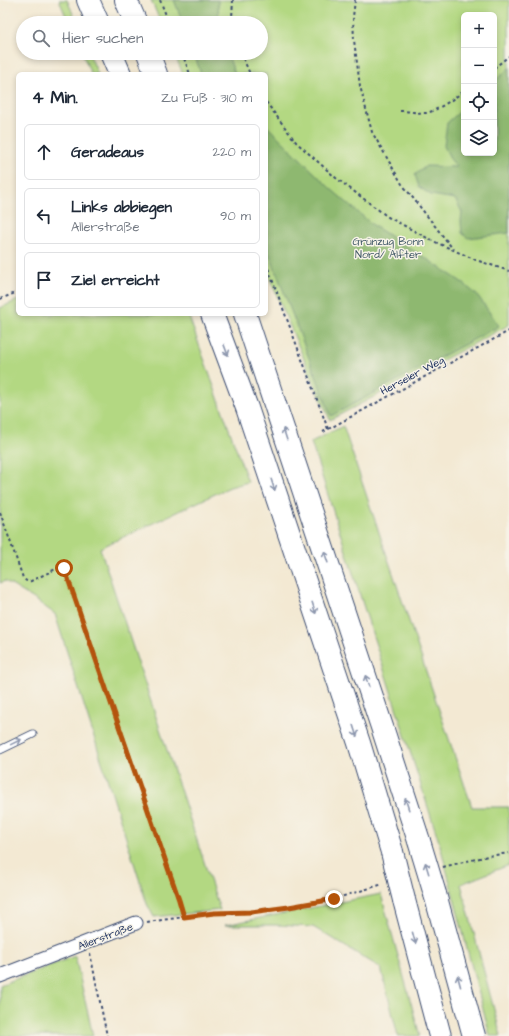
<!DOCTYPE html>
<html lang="de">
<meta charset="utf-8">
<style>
:root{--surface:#fff;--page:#f2f2f3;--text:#1f2937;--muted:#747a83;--line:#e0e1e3}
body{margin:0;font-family:"Architects Daughter",sans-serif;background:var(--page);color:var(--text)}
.controls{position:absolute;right:12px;top:12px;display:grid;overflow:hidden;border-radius:6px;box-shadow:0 2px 6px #0003}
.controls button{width:36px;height:36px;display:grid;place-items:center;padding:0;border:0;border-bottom:1px solid var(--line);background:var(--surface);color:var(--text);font:20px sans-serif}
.stop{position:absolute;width:12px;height:12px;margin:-9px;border:3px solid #b45309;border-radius:50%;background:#fff}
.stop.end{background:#b45309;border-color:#fff;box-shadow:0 1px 4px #0008}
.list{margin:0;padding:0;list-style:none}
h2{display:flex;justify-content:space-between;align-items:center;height:52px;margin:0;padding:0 16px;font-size:17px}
h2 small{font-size:13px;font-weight:400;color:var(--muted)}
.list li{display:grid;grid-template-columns:26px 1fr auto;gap:12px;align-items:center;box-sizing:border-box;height:56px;margin:0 8px 8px;padding:0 8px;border:1px solid var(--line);border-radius:6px}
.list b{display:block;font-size:15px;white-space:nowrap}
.list p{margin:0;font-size:13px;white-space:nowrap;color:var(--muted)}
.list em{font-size:13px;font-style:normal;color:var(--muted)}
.icon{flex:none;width:22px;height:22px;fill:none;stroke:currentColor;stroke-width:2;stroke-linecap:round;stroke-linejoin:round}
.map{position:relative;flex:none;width:509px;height:1036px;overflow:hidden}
.search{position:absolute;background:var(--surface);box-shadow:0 2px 6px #0003;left:16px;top:16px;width:252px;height:44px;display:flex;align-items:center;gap:10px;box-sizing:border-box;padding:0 14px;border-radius:22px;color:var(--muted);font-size:15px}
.panel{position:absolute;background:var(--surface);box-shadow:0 2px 6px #0003;left:16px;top:72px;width:252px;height:244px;border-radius:6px}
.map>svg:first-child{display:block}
.green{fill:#b3d882;stroke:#678470;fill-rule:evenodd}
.forest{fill:#8eb870;stroke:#547467}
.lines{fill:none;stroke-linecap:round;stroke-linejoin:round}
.lane-casing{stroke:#3b4b70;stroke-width:9}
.street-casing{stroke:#3b4b70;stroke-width:15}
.highway-casing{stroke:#3b4b70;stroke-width:24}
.path{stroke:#3b4b70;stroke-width:2;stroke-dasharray:3 3;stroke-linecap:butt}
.lane{stroke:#fff;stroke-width:7}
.street{stroke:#fff;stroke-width:13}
.highway{stroke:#fff;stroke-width:22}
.highway-bridge-casing{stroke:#3b4b70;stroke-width:24;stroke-linecap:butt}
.highway-bridge{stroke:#fff;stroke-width:22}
.oneway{stroke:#8d97ae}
.route{stroke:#b45309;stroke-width:5}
.labels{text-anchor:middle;stroke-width:3;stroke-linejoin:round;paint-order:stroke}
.park-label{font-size:11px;fill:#415967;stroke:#f7f3e8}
.street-label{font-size:11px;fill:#1b2f5e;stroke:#f7f3e8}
</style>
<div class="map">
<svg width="509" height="1036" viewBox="0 0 509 1036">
<rect width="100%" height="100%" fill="#f7f3e8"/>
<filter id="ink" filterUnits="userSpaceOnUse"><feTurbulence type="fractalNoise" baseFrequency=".025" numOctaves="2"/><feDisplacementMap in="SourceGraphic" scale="8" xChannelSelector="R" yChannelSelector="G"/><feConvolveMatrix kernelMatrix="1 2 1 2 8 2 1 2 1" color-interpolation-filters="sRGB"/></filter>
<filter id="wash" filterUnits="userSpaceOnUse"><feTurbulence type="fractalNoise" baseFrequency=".012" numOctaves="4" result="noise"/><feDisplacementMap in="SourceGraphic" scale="16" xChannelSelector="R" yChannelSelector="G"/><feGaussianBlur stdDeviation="0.9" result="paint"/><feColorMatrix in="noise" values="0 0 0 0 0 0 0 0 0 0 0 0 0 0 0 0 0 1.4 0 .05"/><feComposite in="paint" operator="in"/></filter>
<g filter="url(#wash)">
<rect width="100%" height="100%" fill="#f3e9d3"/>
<path class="green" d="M59,0h8l10,23h-8z
M151,0h358v325l-179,95 -64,-150v-196h-83l-9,-21h87v-30h-100zM464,15h30v138h-30z
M82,53h7l9,21h-7z
M18,300v14h170l60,168 -18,5 -130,61 120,362 -66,7 -7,-13 -92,-290 -21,-15 -29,-18 -5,2v-275z
M343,426l129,381h37v58l-48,19 40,152h-11l-50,-191 -129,-403z
M381,894l39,142h-22l-17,-68 -68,-41 -38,-2h-50z
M75,956l18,80h-93v-51z"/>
<path class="forest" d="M174,0h44l1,23h-36z
M194,53h33l8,21h-34z
M509,68v165l-41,5 -6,-5 -1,-12 1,-9 -7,-13 -24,-4 -12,-8 -4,-12 11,-9 31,1 -6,-7 -7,-14 3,-23 17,-15v45h30v-71z
M266,125l65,64 43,37 53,33 36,24 15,13 21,30 -168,90 -65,-171z"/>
</g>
<g filter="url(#ink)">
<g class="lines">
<defs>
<path id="lane" d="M0,750l33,-16"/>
<path id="street" d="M0,976l136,-53"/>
<path id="highway" d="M88,0l10,23
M126,0l10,23
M111,53l9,21
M148,53l8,21
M212,314l35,94 112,335 33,109
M245,314l138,416 36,111
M435,894l39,142
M404,900l36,136"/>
</defs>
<use href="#lane" class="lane-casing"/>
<use href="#street" class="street-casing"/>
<use href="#highway" class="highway-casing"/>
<path class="path" d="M160,0l9,23
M233,0l-1,18 1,5
M355,0l-2,17 1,23 6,46 12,46 30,52 51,65
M182,53l8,21
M241,53l9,21
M494,68l15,-12
M266,102l30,40 40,36 52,39 45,24 43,19 33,11
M400,111c9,0 17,2 26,2 9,-1 30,-16 38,-22
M266,263l62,166
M0,299l18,-7
M323,432l186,-101
M0,512l23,66c3,3 4,4 8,3l29,-14h3l2,2 114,331 5,17
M443,867l45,-11 21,-3
M147,922l67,-9 37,-1 38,-5 45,-8 49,-15
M90,953l17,83"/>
<use href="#lane" class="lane"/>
<use href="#street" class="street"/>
<use href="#highway" class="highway"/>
<defs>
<path id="highway-bridge" d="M419,841l16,53
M392,852l12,48"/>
</defs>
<use href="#highway-bridge" class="highway-bridge-casing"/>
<use href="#highway-bridge" class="highway-bridge"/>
</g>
<defs><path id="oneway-shaft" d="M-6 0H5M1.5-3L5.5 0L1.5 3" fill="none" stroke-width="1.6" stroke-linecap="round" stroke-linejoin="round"/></defs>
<g class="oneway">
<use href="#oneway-shaft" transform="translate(226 350) rotate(69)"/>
<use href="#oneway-shaft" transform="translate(285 434) rotate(-108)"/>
<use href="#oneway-shaft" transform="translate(273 485) rotate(72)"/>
<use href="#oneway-shaft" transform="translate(326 557) rotate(-108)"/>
<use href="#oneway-shaft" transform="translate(314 608) rotate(72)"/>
<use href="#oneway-shaft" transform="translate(367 681) rotate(-108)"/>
<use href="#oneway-shaft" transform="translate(355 731) rotate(72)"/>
<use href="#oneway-shaft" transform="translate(16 742) rotate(-26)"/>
<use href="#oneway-shaft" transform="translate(407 804) rotate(-108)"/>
<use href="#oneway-shaft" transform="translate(427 868) rotate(-107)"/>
<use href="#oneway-shaft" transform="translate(414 938) rotate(75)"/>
<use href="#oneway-shaft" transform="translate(459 981) rotate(-105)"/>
</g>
</g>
<g class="lines" filter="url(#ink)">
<path class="route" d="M64,568l1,2 114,330 5,17 30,-4 37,-1 38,-5 45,-8"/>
</g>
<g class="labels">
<g class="park-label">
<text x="388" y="245">Grünzug Bonn<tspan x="388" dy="13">Nord/ Alfter</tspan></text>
</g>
<g class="street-label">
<text transform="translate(412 375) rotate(-28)" y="4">Herseler Weg</text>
<text transform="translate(105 936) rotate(-21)" y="4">Allerstraße</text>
</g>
</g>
</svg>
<div class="controls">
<button>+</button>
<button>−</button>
<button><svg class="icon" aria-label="locate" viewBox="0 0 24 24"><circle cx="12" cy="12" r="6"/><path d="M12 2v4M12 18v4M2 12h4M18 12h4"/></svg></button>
<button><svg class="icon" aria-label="layers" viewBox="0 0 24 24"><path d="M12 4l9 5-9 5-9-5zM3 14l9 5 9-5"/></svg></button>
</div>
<div class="stop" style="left:64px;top:568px"></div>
<div class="stop end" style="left:334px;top:899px"></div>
<div class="search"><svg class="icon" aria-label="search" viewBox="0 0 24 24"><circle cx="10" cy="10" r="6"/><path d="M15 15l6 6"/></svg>Hier suchen</div>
<section class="panel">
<h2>4 Min.<small>Zu Fuß · 310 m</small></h2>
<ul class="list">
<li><svg class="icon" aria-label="ahead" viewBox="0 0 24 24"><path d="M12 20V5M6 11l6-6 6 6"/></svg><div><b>Geradeaus</b></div><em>220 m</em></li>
<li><svg class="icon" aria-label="left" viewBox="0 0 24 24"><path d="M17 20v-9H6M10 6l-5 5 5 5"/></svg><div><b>Links abbiegen</b><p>Allerstraße</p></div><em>90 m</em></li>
<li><svg class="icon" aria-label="arrive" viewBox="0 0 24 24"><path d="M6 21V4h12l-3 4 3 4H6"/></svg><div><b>Ziel erreicht</b></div></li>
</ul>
</section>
</div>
